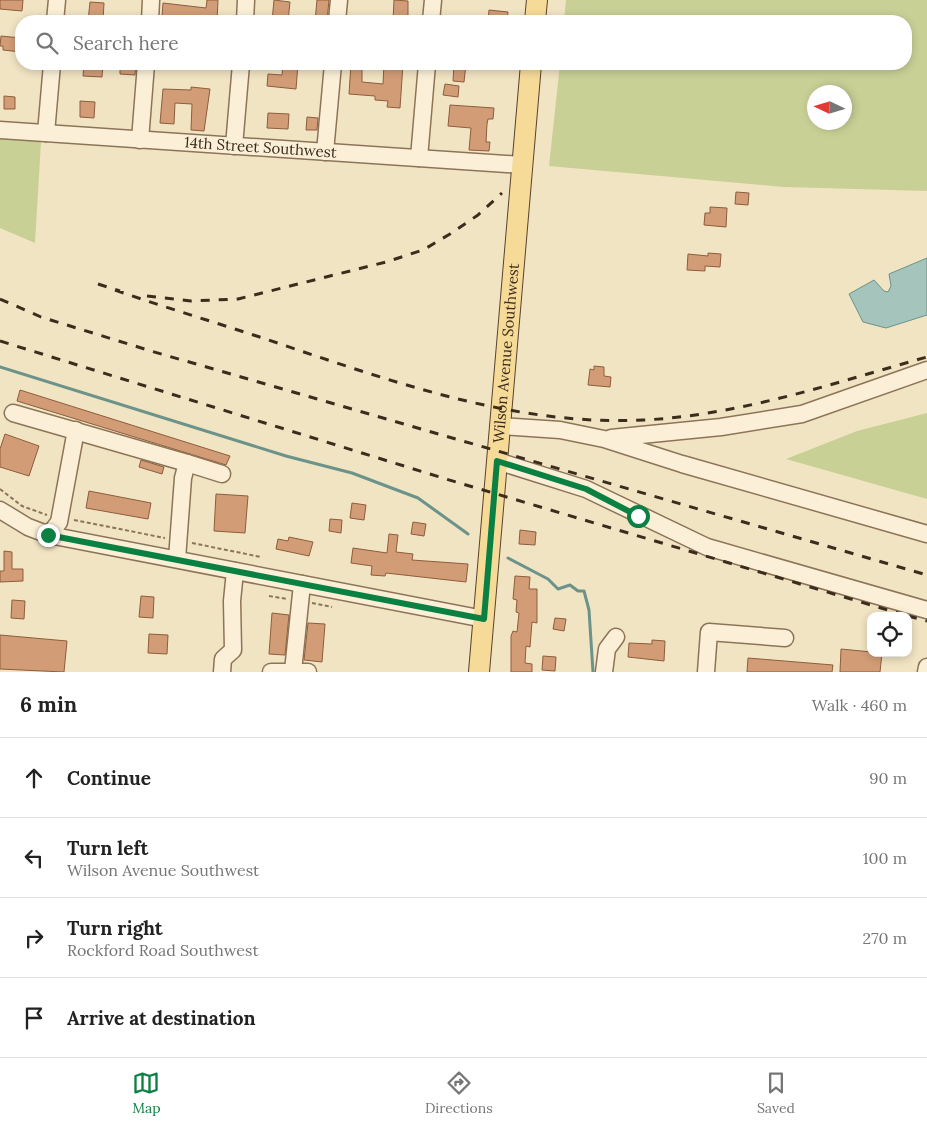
<!DOCTYPE html>
<meta charset="utf-8">
<style>
:root{--surface:#fff;--page:#f6f6f6;--text:#222;--muted:#767676;--line:#e0e0e0;--accent:#0b8043}
body{margin:0;font-family:Lora,serif;background:var(--page);color:var(--text)}
.controls{position:absolute;right:15px;bottom:15px;display:grid;overflow:hidden;border-radius:10px;box-shadow:0 2px 8px #0003}
.controls button{width:45px;height:45px;display:grid;place-items:center;padding:0;border:0;border-bottom:1px solid var(--line);background:var(--surface);color:var(--text);font:25px sans-serif}
.compass{position:absolute;left:807px;top:85px;width:45px;height:45px;border-radius:50%;background:var(--surface);box-shadow:0 2px 8px #0003;rotate:274deg}
.stop{position:absolute;width:15px;height:15px;margin:-11px;border:4px solid #0b8043;border-radius:50%;background:#fff}
.stop.end{background:#0b8043;border-color:#fff;box-shadow:0 1px 5px #0008}
.list{margin:0;padding:0;list-style:none}
h2{display:flex;justify-content:space-between;align-items:center;height:65px;margin:0;padding:0 20px;font-size:21px}
h2 small{font-size:16px;font-weight:400;color:var(--muted)}
.list li{display:grid;grid-template-columns:32px 1fr auto;gap:15px;align-items:center;box-sizing:border-box;height:80px;padding:0 20px;border-top:1px solid var(--line)}
.list b{display:block;font-size:19px;white-space:nowrap}
.list p{margin:0;font-size:16px;white-space:nowrap;color:var(--muted)}
.list em{font-size:16px;font-style:normal;color:var(--muted)}
.icon{flex:none;width:28px;height:28px;fill:none;stroke:currentColor;stroke-width:2;stroke-linecap:round;stroke-linejoin:round}
.map{position:relative;flex:none;width:927px;height:672px;overflow:hidden}
.search{position:absolute;background:var(--surface);box-shadow:0 2px 8px #0003;left:15px;right:15px;top:15px;height:55px;display:flex;align-items:center;gap:12px;box-sizing:border-box;padding:0 18px;border-radius:20px;color:var(--muted);font-size:19px}
.sheet{height:385px;background:var(--surface)}
nav{display:flex;justify-content:space-around;align-items:center;box-sizing:border-box;height:70px;border-top:1px solid var(--line);background:var(--surface);font-size:14px;color:var(--muted)}
nav a{display:grid;justify-items:center;gap:2px}
nav .on{color:var(--accent)}
.map>svg:first-child{display:block}
.green{fill:#c9d096;fill-rule:evenodd}
.water{fill:#a5c4bb;stroke:#6b9389}
.lines{fill:none;stroke-linecap:round;stroke-linejoin:round}
.stream{stroke:#6b9389;stroke-width:3}
.building{fill:#d29d76;stroke:#8d5d3c}
.minor-casing{stroke:#8d7458;stroke-width:19}
.major-casing{stroke:#5a422d;stroke-width:22}
.path{stroke:#8d7458;stroke-width:2;stroke-dasharray:4 2.5;stroke-linecap:butt}
.minor{stroke:#fbf0d7;stroke-width:16}
.major{stroke:#f6da98;stroke-width:20}
.rail{stroke:#3b2c1d;stroke-width:3;stroke-dasharray:9 9;stroke-linecap:butt}
.route{stroke:#0b8043;stroke-width:6}
.labels{text-anchor:middle;stroke-width:5;stroke-linejoin:round;paint-order:stroke}
.street-label{font-size:15px;fill:#3b2c1d;stroke:#f8edd3}
</style>
<div class="map">
<svg width="927" height="672" viewBox="0 0 927 672">
<rect width="100%" height="100%" fill="#f1e4c3"/>
<path class="green" d="M566,0h361v191l-143,-4 -235,-21 11,-102h346v-43h-342zM844,92v30h-30v-30z
M0,138l41,4 -6,101 -35,-15z
M927,413v86l-141,-40 71,-28z"/>
<path class="water" d="M927,258v57l-41,13 -23,-6 -14,-28 25,-14 10,11 4,1 3,-6 -2,-12z"/>
<g class="lines">
<path class="stream" d="M0,367l286,89 66,17 66,25 50,36
M508,558l40,21 10,10 12,-4 8,6h6l5,19 4,62"/>
</g>
<path class="building" d="M0,0h23l-1,11 -22,-2z
M207,0h11l-1,21h-29v-2l-26,-3 1,-13 43,5z
M274,0l16,2 -2,19h-16z
M317,0h12l-2,21h-12z
M394,0l14,1v20h-15z
M90,2l14,1 -1,18h-15z
M489,10l19,2 -1,9h-19z
M1,36l20,2v14l-18,-2v-4h-3z
M84,64h19l-1,13 -19,-1z
M120,64h16l-1,11 -15,-1z
M283,64h15l-2,25 -29,-3 1,-12 14,1z
M351,64h11v18l21,2 1,-20h19l-3,44 -13,-1 1,-6 -13,-1v-4l-26,-2z
M454,64h12l-2,18 -11,-1z
M445,84l14,2 -1,11 -15,-2z
M191,87l19,2 -6,42 -13,-1 1,-26 -17,-1 -1,21 -14,-1 3,-34 28,1z
M4,96l11,1v12h-11z
M80,101l15,1 -1,16 -14,-1z
M450,105l44,3 -1,11h-5l-1,5 -1,18h4l-1,9 -20,-1 2,-22 -23,-2z
M268,113l21,1 -1,15 -21,-1z
M307,117l11,1 -1,12h-11z
M736,192l13,1 -1,12 -13,-1z
M710,207l17,1 -1,19 -22,-2 1,-12h5z
M708,253l13,1 -1,13 -15,-1v5l-18,-1 1,-16 20,2z
M594,366l10,1v9l7,1 -1,10 -22,-2 2,-16 4,1z
M20,390l210,66 -4,9 -209,-64z
M5,434l34,12 -10,30 -29,-9v-18z
M141,460l23,7 -2,7 -23,-7z
M89,491l62,12 -3,16 -62,-11z
M216,494l32,2 -3,37 -31,-2z
M352,503l14,2 -2,15 -14,-2z
M330,519l12,1 -1,13 -12,-2z
M413,522l13,2 -2,12 -13,-2z
M520,530l16,2 -1,13 -16,-1z
M389,534l9,1 -2,17 17,2 -1,6 56,4 -2,18 -80,-9 -1,3 -14,-1 1,-9 -21,-3 2,-15 34,5z
M289,537l24,5 -4,14 -33,-7 2,-10 10,2z
M4,551l8,1v17h11v12l-23,1v-11h4z
M515,576l15,1 -1,12h8v34l-5,-1 -2,25 -4,-1 -1,17 7,1v8h-21v-36l2,-5 4,1 2,-19 -3,-1 1,-12 -4,-1z
M141,596l13,1 -1,21 -14,-1z
M12,600l13,1 -1,18 -13,-1z
M272,613l17,2 -4,40 -16,-1z
M555,618l11,1 -2,12 -11,-2z
M308,623l17,1 -3,38 -18,-2z
M149,634l19,1 -1,19 -19,-1z
M0,635l67,6 -3,31 -64,-3z
M652,640l13,1 -1,20 -36,-4 1,-14 23,1z
M841,649l41,4 -2,19h-40z
M543,656l13,1 -1,14 -13,-1z
M748,658l85,7 -1,7h-85z"/>
<g class="lines">
<defs>
<g id="minor">
<path d="M55,21l2,-21"/>
<path d="M150,21l1,-21"/>
<path d="M245,21l1,-21"/>
<path d="M337,21l2,-21"/>
<path d="M431,21l2,-21"/>
<path id="s1" d="M0,130l522,35"/>
<path d="M46,133l6,-69"/>
<path d="M140,140l6,-76"/>
<path d="M234,146l7,-82"/>
<path d="M325,152l8,-88"/>
<path d="M419,158l8,-94"/>
<path d="M13,413l174,50 -4,15 -6,81"/>
<path d="M500,426l60,4 44,9 78,25 245,70"/>
<path d="M611,438l110,-11 81,-13 125,-44"/>
<path d="M497,461l89,28 121,58 220,63"/>
<path d="M187,463l35,11"/>
<path d="M0,510l28,17 21,8 435,84"/>
<path d="M49,535l10,-13 17,-92"/>
<path d="M293,671l9,-87"/>
<path d="M222,672l1,-13 10,-9 -1,-49 3,-30"/>
<path d="M271,672h37"/>
<path d="M604,672l3,-23 9,-12"/>
<path d="M706,672l3,-40 76,6"/>
<path d="M926,672l1,-5"/>
</g>
<g id="major">
<path d="M535,21l2,-21"/>
<path id="s2" d="M479,672l52,-608"/>
</g>
</defs>
<use href="#minor" class="minor-casing"/>
<use href="#major" class="major-casing"/>
<path class="path" d="M0,489l22,17 25,9
M74,520l91,18
M192,543l69,14
M269,596l19,3
M312,603l20,4"/>
<use href="#minor" class="minor"/>
<use href="#major" class="major"/>
<path class="rail" d="M98,284l22,7
M115,290c60,21 120,38 180,59 113,38 228,77 349,71 97,-5 190,-37 283,-63
M147,296l44,5 47,-2 148,-37 37,-12 27,-16 28,-19 24,-22
M0,299l41,18 110,34 776,224
M0,341l446,138 462,137
M908,616l19,5"/>
</g>
<g class="lines">
<path class="route" d="M48,535l436,84 13,-158 89,28 52,27"/>
</g>
<g class="labels">
<g class="street-label">
<text dy="5" stroke="none"><textPath href="#s1" startOffset="261">14th Street Southwest</textPath></text>
<text dy="5" stroke="none"><textPath href="#s2" startOffset="320">Wilson Avenue Southwest</textPath></text>
</g>
</g>
</svg>
<div class="controls">
<button><svg class="icon" aria-label="locate" viewBox="0 0 24 24"><circle cx="12" cy="12" r="6"/><path d="M12 2v4M12 18v4M2 12h4M18 12h4"/></svg></button>
</div>
<svg class="compass" viewBox="-18 -18 36 36"><path d="M0-13l5 13h-10z" fill="#e53935"/><path d="M0 13l5-13h-10z" fill="#767676"/></svg>
<div class="stop" style="left:638px;top:516px"></div>
<div class="stop end" style="left:48px;top:535px"></div>
<div class="search"><svg class="icon" aria-label="search" viewBox="0 0 24 24"><circle cx="10" cy="10" r="6"/><path d="M15 15l6 6"/></svg>Search here</div>
</div>
<section class="sheet">
<h2>6 min<small>Walk · 460 m</small></h2>
<ul class="list">
<li><svg class="icon" aria-label="ahead" viewBox="0 0 24 24"><path d="M12 20V5M6 11l6-6 6 6"/></svg><div><b>Continue</b></div><em>90 m</em></li>
<li><svg class="icon" aria-label="left" viewBox="0 0 24 24"><path d="M17 20v-9H6M10 6l-5 5 5 5"/></svg><div><b>Turn left</b><p>Wilson Avenue Southwest</p></div><em>100 m</em></li>
<li><svg class="icon" aria-label="right" viewBox="0 0 24 24"><path d="M7 20v-9h11M14 6l5 5-5 5"/></svg><div><b>Turn right</b><p>Rockford Road Southwest</p></div><em>270 m</em></li>
<li><svg class="icon" aria-label="arrive" viewBox="0 0 24 24"><path d="M6 21V4h12l-3 4 3 4H6"/></svg><div><b>Arrive at destination</b></div></li>
</ul>
</section>
<nav>
<a class="on"><svg class="icon" aria-label="map" viewBox="0 0 24 24"><path d="M3 6l6-2 6 2 6-2v14l-6 2-6-2-6 2zM9 4v14M15 6v14"/></svg>Map</a>
<a><svg class="icon" aria-label="directions" viewBox="0 0 24 24"><path d="M12 3l9 9-9 9-9-9zM9 14v-3h6M13 9l2 2-2 2"/></svg>Directions</a>
<a><svg class="icon" aria-label="saved" viewBox="0 0 24 24"><path d="M7 4h10v16l-5-4-5 4z"/></svg>Saved</a>
</nav>
